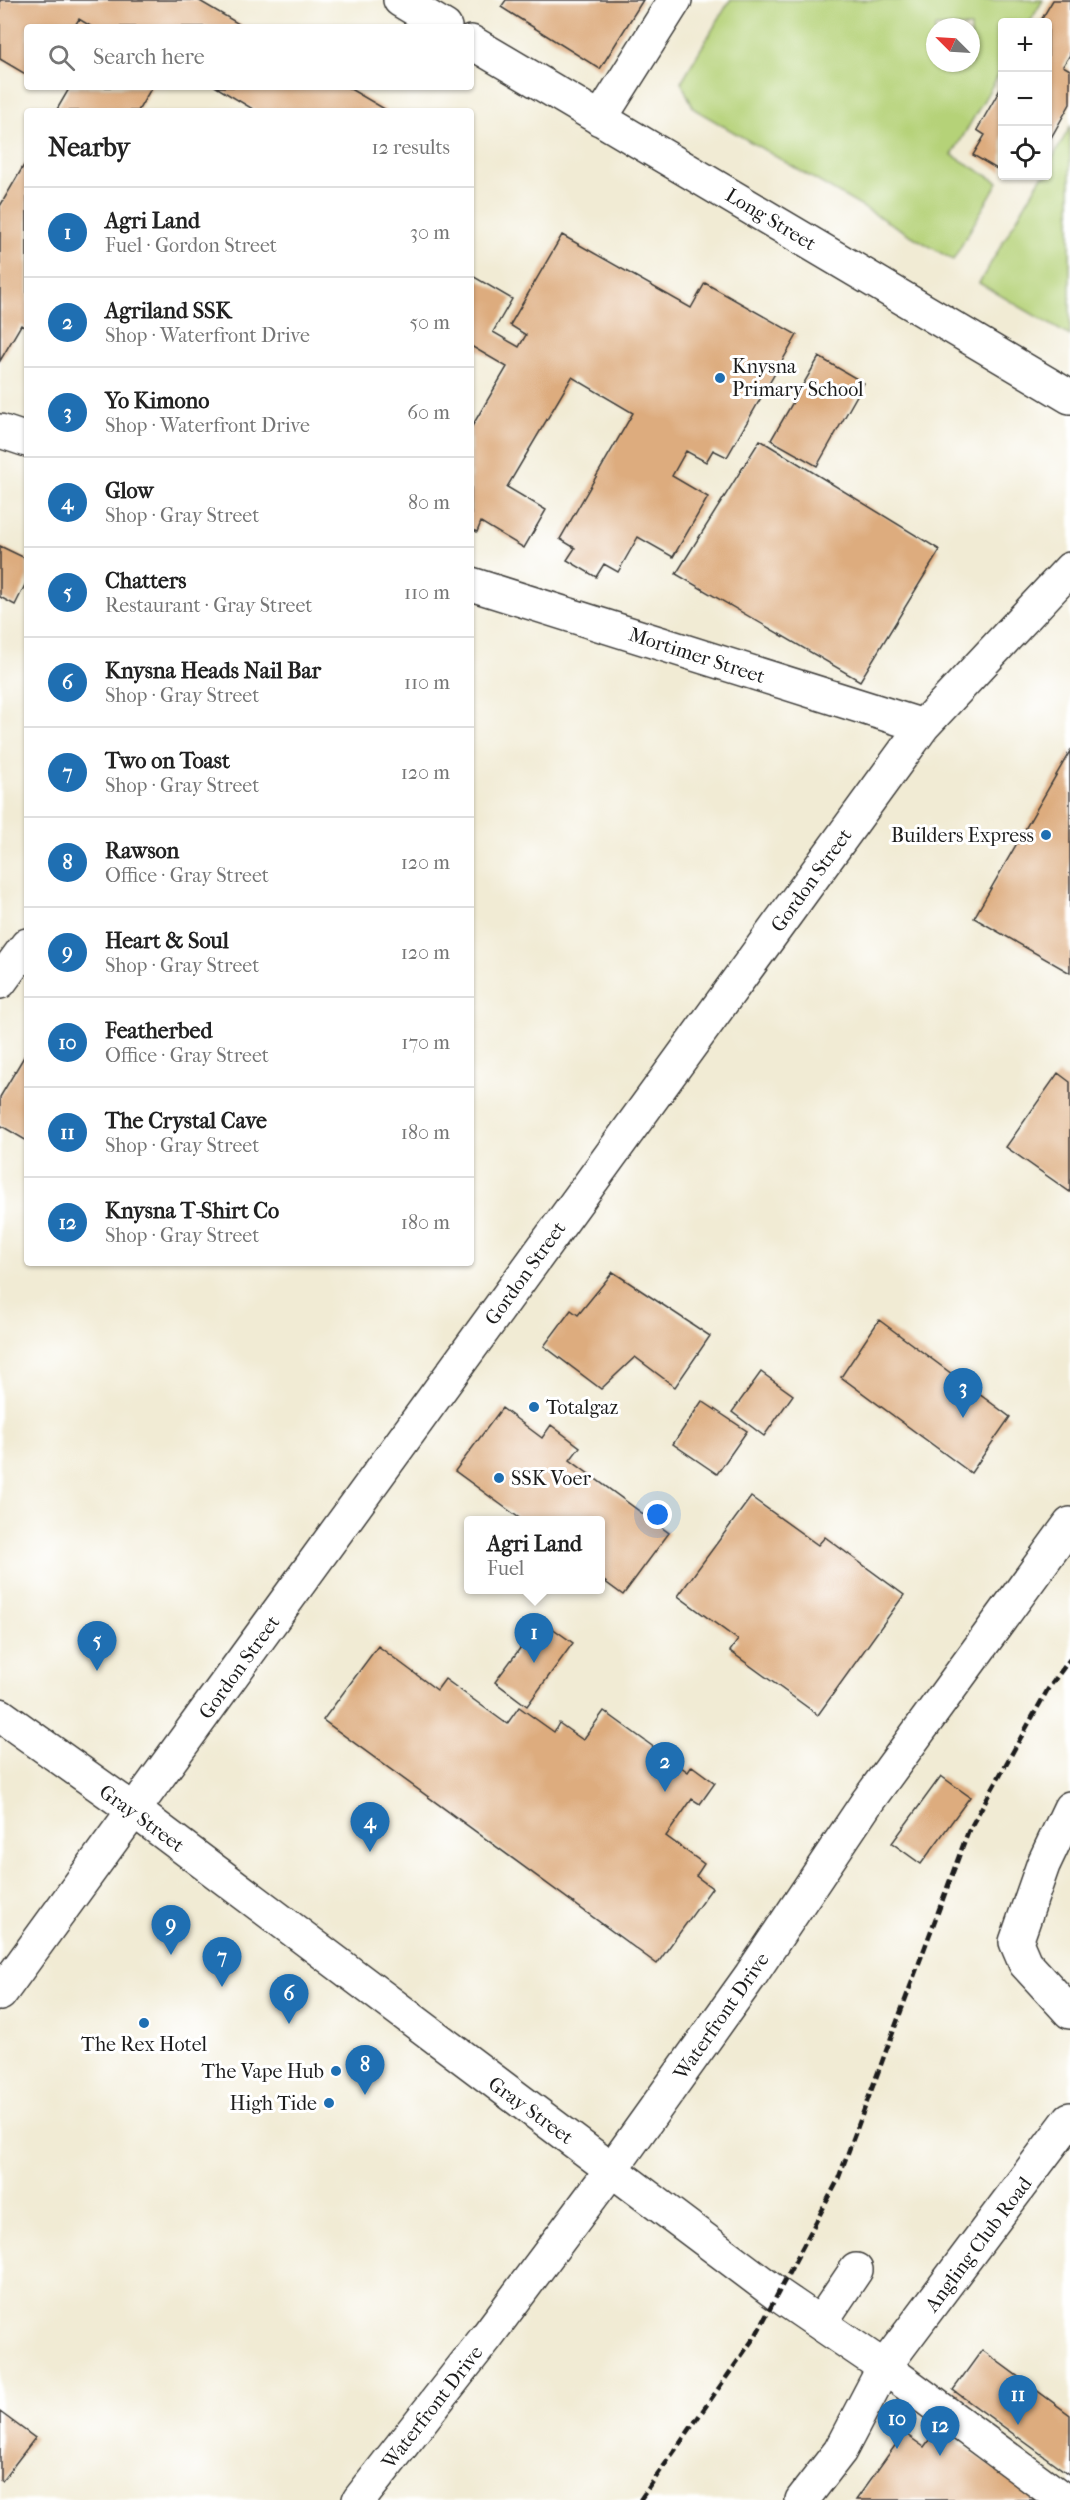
<!DOCTYPE html>
<meta charset="utf-8">
<style>
:root{--surface:#fff;--page:#f6f6f6;--text:#222;--muted:#767676;--line:#e0e0e0;--accent:#1f6fb2}
body{margin:0;font-family:"IM FELL French Canon",serif;background:var(--page);color:var(--text)}
.controls{position:absolute;right:18px;top:18px;display:grid;overflow:hidden;border-radius:6px;box-shadow:0 2px 4px #0004}
.controls button{width:54px;height:54px;display:grid;place-items:center;padding:0;border:0;border-bottom:2px solid var(--line);background:var(--surface);color:var(--text);font:30px sans-serif}
.compass{position:absolute;left:926px;top:18px;width:54px;height:54px;border-radius:50%;background:var(--surface);box-shadow:0 2px 4px #0004;rotate:294deg}
.you{position:absolute;left:658px;top:1515px;width:21px;height:21px;margin:-15px;border:4px solid #fff;border-radius:50%;background:#1a73e8;box-shadow:0 0 0 9px #1a73e833}
.badge{display:grid;place-items:center;width:39px;height:39px;border-radius:50%;background:var(--accent);color:#fff;font-size:20px;font-weight:700}
.pin{position:absolute;translate:-50% -50px;filter:drop-shadow(0 2px 3px #0008)}
.pin::after{content:'';position:absolute;top:32px;width:21px;height:18px;background:inherit;clip-path:polygon(0 0,100% 0,50% 100%)}
.popup{position:absolute;left:464px;top:1516px;width:141px;height:78px;box-sizing:border-box;display:grid;place-content:center;border-radius:6px;background:var(--surface);filter:drop-shadow(0 2px 4px #0005);font-size:20px;white-space:nowrap;color:var(--muted)}
.popup b{font-size:22px;color:var(--text)}
.popup::after{content:'';position:absolute;left:50%;top:100%;margin-left:-12px;border:12px solid transparent;border-top-color:var(--surface)}
.list{margin:0;padding:0;list-style:none}
h2{display:flex;justify-content:space-between;align-items:center;height:78px;margin:0;padding:0 24px;font-size:26px}
h2 small{font-size:20px;font-weight:400;color:var(--muted)}
.list li{display:grid;grid-template-columns:39px 1fr auto;gap:18px;align-items:center;box-sizing:border-box;height:90px;padding:0 24px;border-top:2px solid var(--line)}
.list b{display:block;font-size:22px;white-space:nowrap}
.list p{margin:0;font-size:20px;white-space:nowrap;color:var(--muted)}
.list em{font-size:20px;font-style:normal;color:var(--muted)}
.icon{flex:none;width:33px;height:33px;fill:none;stroke:currentColor;stroke-width:2;stroke-linecap:round;stroke-linejoin:round}
.map{position:relative;flex:none;width:1070px;height:2500px;overflow:hidden}
.search{position:absolute;background:var(--surface);box-shadow:0 2px 4px #0004;left:24px;top:24px;width:450px;height:66px;display:flex;align-items:center;gap:15px;box-sizing:border-box;padding:0 21px;border-radius:6px;color:var(--muted);font-size:22px}
.panel{position:absolute;background:var(--surface);box-shadow:0 2px 4px #0004;left:24px;top:108px;width:450px;height:1158px;border-radius:6px}
.map>svg:first-child{display:block}
.green{fill:#b5d278;stroke:#68774a;stroke-width:1.5;fill-rule:evenodd}
.building{fill:#ddac7e}
.lines{fill:none;stroke-linecap:round;stroke-linejoin:round}
.minor-casing{stroke:#3c3b38;stroke-width:36}
.minor{stroke:#fff;stroke-width:33}
.rail{stroke:#1c1c1c;stroke-width:4.5;stroke-dasharray:9 4.5;stroke-linecap:butt}
.poi-dot{fill:#1f6fb2;stroke:#fff;stroke-width:2}
.labels{text-anchor:middle;stroke-width:6;stroke-linejoin:round;paint-order:stroke}
.street-label{font-size:20px;fill:#1c1c1c;stroke:#fff}
.poi-label{font-size:20px;fill:#1c1c1c;stroke:#fff;text-anchor:start}
</style>
<div class="map">
<svg width="1070" height="2500" viewBox="0 0 1070 2500">
<rect width="100%" height="100%" fill="#fff"/>
<filter id="ink" filterUnits="userSpaceOnUse"><feTurbulence type="fractalNoise" baseFrequency=".0167" numOctaves="2"/><feDisplacementMap in="SourceGraphic" scale="12" xChannelSelector="R" yChannelSelector="G"/><feConvolveMatrix kernelMatrix="1 2 1 2 8 2 1 2 1" color-interpolation-filters="sRGB"/></filter>
<filter id="wash" filterUnits="userSpaceOnUse"><feTurbulence type="fractalNoise" baseFrequency=".008" numOctaves="4" result="noise"/><feDisplacementMap in="SourceGraphic" scale="24" xChannelSelector="R" yChannelSelector="G"/><feGaussianBlur stdDeviation="1.35" result="paint"/><feColorMatrix in="noise" values="0 0 0 0 0 0 0 0 0 0 0 0 0 0 0 0 0 1.4 0 .05"/><feComposite in="paint" operator="in"/></filter>
<g filter="url(#wash)">
<rect width="100%" height="100%" fill="#f1ebd4"/>
<path class="green" d="M730,0h313l-13,22h-28v47l-50,86 46,27 -45,78 -259,-151 -13,-27zM935,27h36v36h-36z
M1070,127v209l-91,-53 63,-107h6v-10z"/>
<g id="blocks">
<path class="building" d="M0,0h198l46,27h-152l-13,-8 -5,8h-47v48l-27,-16z
M506,0h137l-43,69 -99,-62z
M1053,0h17v55l-7,11 7,4v34l-22,39v-121h-8z
M1002,86v86l-29,-17 12,-20 -8,-5z
M70,87h82l-14,24h-82z
M216,87h131l41,24h-132z
M27,160v169l-6,-4 -21,36v-155z
M562,235l129,73 14,-25 92,52 -70,122 -14,-7 -7,12 -20,-11 -14,25 36,21 -35,60 -35,-20 -20,35 -14,-8 -8,13 -29,-17 8,-12 -15,-9 73,-126 -61,-36 -65,110 39,23 -22,38 -43,-26 -4,10 -6,-4v-100l36,-61 -36,-21v-71l41,24 -19,33 26,15 7,-12 -16,-10z
M819,357l45,26 -47,83 -46,-26z
M760,440l180,110 -80,131 -184,-107z
M0,546l27,13v22l-12,24 -15,-8z
M1070,751v222l-96,-55z
M25,1055l2,1v85l-27,-16v-28z
M1058,1073l12,9v110l-64,-45z
M613,1272l97,64 -35,51 -40,-30 -34,32 -57,-43 27,-36 7,5z
M879,1320l131,97 -39,56 -130,-96z
M761,1372l32,23 -29,41 -32,-24z
M702,1401l45,30 -30,43 -44,-30z
M502,1408l40,30 9,-13 29,22 -10,13 99,73 -46,62 -23,-17v-58h-78l-67,-49z
M751,1497l67,48 7,-8 79,58 -86,120 -88,-64 8,-11 -60,-44z
M541,1620l32,23 -46,63 -32,-24z
M378,1646l59,44 8,-11 62,45 12,-17 35,25 5,-9 24,17 21,-29 84,61 4,-6 23,17 -15,21 -8,-5 -26,37 38,28 -8,12 16,12 -55,76 -334,-244z
M941,1776l29,21 -49,67 -29,-21z
M982,2350l88,65v60l-117,-85z
M0,2412l35,26 -33,43 -2,-1z
M938,2428l100,72h-182l48,-67 20,14z"/>
</g>
</g>
<g filter="url(#ink)">
<use href="#blocks" fill-opacity="0" stroke="#3c3b38" stroke-width="1.5"/>
<g class="lines">
<defs>
<path id="minor" d="M400,0l45,27
M471,42l599,355
M600,119l75,-119
M0,431l27,9
M471,584l452,142
M0,982l27,-37
M0,1715l135,96 642,483 107,73 180,133
M1070,1808l-27,57 -27,77 9,21 45,49
M0,1994l923,-1268 147,-157
M821,2322l35,-52
M359,2500l126,-161 127,-170 139,-194 116,-173 203,-278
M802,2500l38,-49 44,-84 186,-248"/>
</defs>
<use href="#minor" class="minor-casing"/>
<use href="#minor" class="minor"/>
<path class="rail" d="M640,2500l116,-165 81,-153 131,-350 80,-143 22,-30"/>
</g>
</g>
<g class="poi-dot">
<circle cx="720" cy="378" r="6"/>
<circle cx="1046" cy="835" r="6"/>
<circle cx="534" cy="1407" r="6"/>
<circle cx="499" cy="1478" r="6"/>
<circle cx="144" cy="2023" r="6"/>
<circle cx="336" cy="2071" r="6"/>
<circle cx="329" cy="2103" r="6"/>
</g>
<g class="labels">
<g class="street-label">
<text transform="translate(771 219) rotate(31)" y="7">Long Street</text>
<text transform="translate(697 655) rotate(18)" y="7">Mortimer Street</text>
<text transform="translate(811 880) rotate(-54)" y="7">Gordon Street</text>
<text transform="translate(525 1273) rotate(-54)" y="7">Gordon Street</text>
<text transform="translate(239 1667) rotate(-54)" y="7">Gordon Street</text>
<text transform="translate(142 1818) rotate(36)" y="7">Gray Street</text>
<text transform="translate(721 2016) rotate(-55)" y="7">Waterfront Drive</text>
<text transform="translate(531 2110) rotate(36)" y="7">Gray Street</text>
<text transform="translate(978 2244) rotate(-53)" y="7">Angling Club Road</text>
<text transform="translate(432 2407) rotate(-52)" y="7">Waterfront Drive</text>
</g>
<g class="poi-label">
<text x="732" y="373">Knysna<tspan x="732" dy="23">Primary School</tspan></text>
<text x="1034" y="842" text-anchor="end">Builders Express</text>
<text x="546" y="1414">Totalgaz</text>
<text x="511" y="1485">SSK Voer</text>
<text x="144" y="2051" text-anchor="middle">The Rex Hotel</text>
<text x="324" y="2078" text-anchor="end">The Vape Hub</text>
<text x="317" y="2110" text-anchor="end">High Tide</text>
</g>
</g>
</svg>
<div class="controls">
<button>+</button>
<button>−</button>
<button><svg class="icon" aria-label="locate" viewBox="0 0 24 24"><circle cx="12" cy="12" r="6"/><path d="M12 2v4M12 18v4M2 12h4M18 12h4"/></svg></button>
</div>
<svg class="compass" viewBox="-18 -18 36 36"><path d="M0-13l5 13h-10z" fill="#e53935"/><path d="M0 13l5-13h-10z" fill="#767676"/></svg>
<div class="you"></div>
<div class="pin badge" style="left:534px;top:1663px">1</div>
<div class="popup"><b>Agri Land</b>Fuel</div>
<div class="pin badge" style="left:665px;top:1792px">2</div>
<div class="pin badge" style="left:963px;top:1418px">3</div>
<div class="pin badge" style="left:370px;top:1852px">4</div>
<div class="pin badge" style="left:97px;top:1671px">5</div>
<div class="pin badge" style="left:289px;top:2024px">6</div>
<div class="pin badge" style="left:222px;top:1987px">7</div>
<div class="pin badge" style="left:365px;top:2095px">8</div>
<div class="pin badge" style="left:171px;top:1955px">9</div>
<div class="pin badge" style="left:897px;top:2449px">10</div>
<div class="pin badge" style="left:1018px;top:2425px">11</div>
<div class="pin badge" style="left:940px;top:2456px">12</div>
<div class="search"><svg class="icon" aria-label="search" viewBox="0 0 24 24"><circle cx="10" cy="10" r="6"/><path d="M15 15l6 6"/></svg>Search here</div>
<section class="panel">
<h2>Nearby<small>12 results</small></h2>
<ul class="list">
<li><span class="badge">1</span><div><b>Agri Land</b><p>Fuel · Gordon Street</p></div><em>30 m</em></li>
<li><span class="badge">2</span><div><b>Agriland SSK</b><p>Shop · Waterfront Drive</p></div><em>50 m</em></li>
<li><span class="badge">3</span><div><b>Yo Kimono</b><p>Shop · Waterfront Drive</p></div><em>60 m</em></li>
<li><span class="badge">4</span><div><b>Glow</b><p>Shop · Gray Street</p></div><em>80 m</em></li>
<li><span class="badge">5</span><div><b>Chatters</b><p>Restaurant · Gray Street</p></div><em>110 m</em></li>
<li><span class="badge">6</span><div><b>Knysna Heads Nail Bar</b><p>Shop · Gray Street</p></div><em>110 m</em></li>
<li><span class="badge">7</span><div><b>Two on Toast</b><p>Shop · Gray Street</p></div><em>120 m</em></li>
<li><span class="badge">8</span><div><b>Rawson</b><p>Office · Gray Street</p></div><em>120 m</em></li>
<li><span class="badge">9</span><div><b>Heart &amp; Soul</b><p>Shop · Gray Street</p></div><em>120 m</em></li>
<li><span class="badge">10</span><div><b>Featherbed</b><p>Office · Gray Street</p></div><em>170 m</em></li>
<li><span class="badge">11</span><div><b>The Crystal Cave</b><p>Shop · Gray Street</p></div><em>180 m</em></li>
<li><span class="badge">12</span><div><b>Knysna T-Shirt Co</b><p>Shop · Gray Street</p></div><em>180 m</em></li>
</ul>
</section>
</div>
